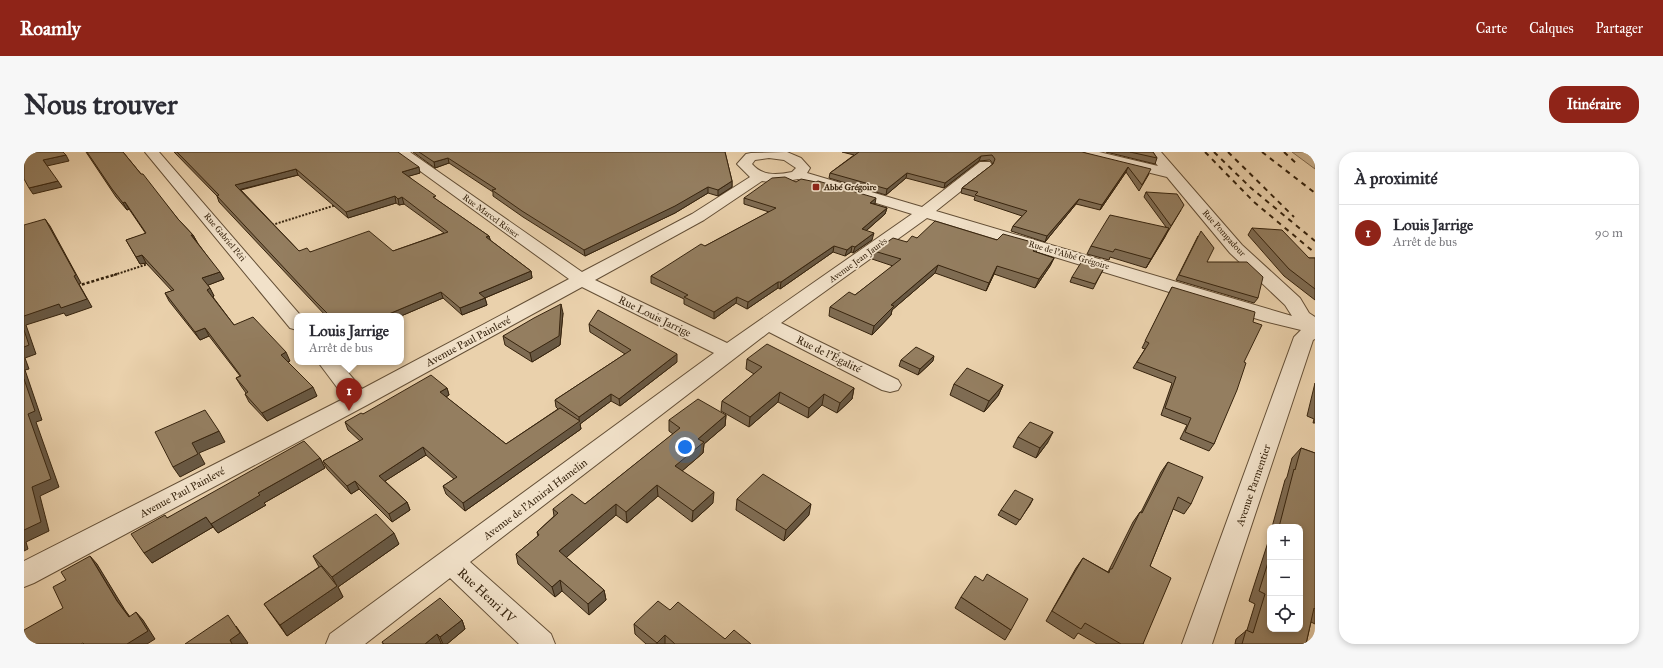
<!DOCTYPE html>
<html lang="fr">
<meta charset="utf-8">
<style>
:root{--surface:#fff;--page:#f7f7f7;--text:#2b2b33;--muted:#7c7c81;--line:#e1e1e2;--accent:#8f2418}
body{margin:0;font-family:"IM FELL Great Primer",serif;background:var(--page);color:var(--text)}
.controls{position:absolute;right:12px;bottom:12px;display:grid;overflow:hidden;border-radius:8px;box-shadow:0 2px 6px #0003}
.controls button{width:36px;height:36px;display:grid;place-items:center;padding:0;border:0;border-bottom:1px solid var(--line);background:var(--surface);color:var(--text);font:20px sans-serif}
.you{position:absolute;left:661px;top:295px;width:14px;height:14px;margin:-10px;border:3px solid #fff;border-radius:50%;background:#1a73e8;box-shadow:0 0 0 6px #1a73e833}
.badge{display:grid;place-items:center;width:26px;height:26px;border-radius:50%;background:var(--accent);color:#fff;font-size:13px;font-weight:700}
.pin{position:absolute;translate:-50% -33px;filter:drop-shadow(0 1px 2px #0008)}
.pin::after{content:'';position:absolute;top:21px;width:14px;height:12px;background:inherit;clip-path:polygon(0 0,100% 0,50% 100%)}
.popup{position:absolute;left:270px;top:161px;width:110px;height:52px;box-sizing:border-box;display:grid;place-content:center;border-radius:8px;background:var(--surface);filter:drop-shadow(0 1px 3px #0005);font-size:13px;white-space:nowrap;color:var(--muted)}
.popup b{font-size:15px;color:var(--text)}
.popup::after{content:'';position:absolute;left:50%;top:100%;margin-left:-8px;border:8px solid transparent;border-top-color:var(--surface)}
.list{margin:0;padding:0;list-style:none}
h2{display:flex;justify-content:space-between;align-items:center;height:52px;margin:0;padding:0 16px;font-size:17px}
h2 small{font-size:13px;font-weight:400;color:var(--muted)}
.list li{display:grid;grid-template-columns:26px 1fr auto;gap:12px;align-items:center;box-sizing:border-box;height:56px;padding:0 16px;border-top:1px solid var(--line)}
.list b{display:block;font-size:15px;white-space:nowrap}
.list p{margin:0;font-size:13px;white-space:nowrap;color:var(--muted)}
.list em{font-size:13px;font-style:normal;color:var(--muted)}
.icon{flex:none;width:22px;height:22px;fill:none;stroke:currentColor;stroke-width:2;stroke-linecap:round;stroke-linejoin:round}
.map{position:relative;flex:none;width:1291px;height:492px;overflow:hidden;border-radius:16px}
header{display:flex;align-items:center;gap:24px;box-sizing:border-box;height:56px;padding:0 20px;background:var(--accent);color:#fff}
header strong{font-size:19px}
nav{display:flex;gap:22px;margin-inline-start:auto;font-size:14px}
.intro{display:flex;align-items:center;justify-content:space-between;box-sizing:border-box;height:96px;padding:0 24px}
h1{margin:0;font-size:28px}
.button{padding:10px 18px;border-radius:16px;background:var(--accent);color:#fff;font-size:14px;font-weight:700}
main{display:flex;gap:24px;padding:0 24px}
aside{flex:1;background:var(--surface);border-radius:16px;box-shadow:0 2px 6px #0003}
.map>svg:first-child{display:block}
.green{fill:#ccb491;stroke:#826c50}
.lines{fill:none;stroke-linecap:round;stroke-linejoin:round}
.street-casing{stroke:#644f36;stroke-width:2}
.path-far1{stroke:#37240e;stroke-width:2;stroke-dasharray:2 1.5;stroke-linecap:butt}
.path{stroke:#37240e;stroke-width:2.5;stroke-dasharray:3 2;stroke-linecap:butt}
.street{fill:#f1e1c9;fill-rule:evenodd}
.rail{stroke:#37240e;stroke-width:2;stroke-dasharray:5 5;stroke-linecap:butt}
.wall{fill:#7f6c53;stroke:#37240e;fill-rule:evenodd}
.shaded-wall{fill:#685843;stroke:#37240e}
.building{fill:#947e60;stroke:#37240e;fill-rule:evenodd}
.poi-dot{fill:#8f2418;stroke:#f1e1c9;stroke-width:1.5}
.labels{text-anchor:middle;stroke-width:3.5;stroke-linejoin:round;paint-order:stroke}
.far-poi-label{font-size:9px;font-weight:bold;fill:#37240e;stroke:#f1e1c9;text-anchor:start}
.far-street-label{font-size:9px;fill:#37240e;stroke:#f1e1c9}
.street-label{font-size:11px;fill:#37240e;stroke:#f1e1c9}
.near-street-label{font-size:13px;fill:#37240e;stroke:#f1e1c9}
</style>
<header>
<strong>Roamly</strong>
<nav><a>Carte</a><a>Calques</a><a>Partager</a></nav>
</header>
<div class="intro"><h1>Nous trouver</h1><a class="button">Itinéraire</a></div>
<main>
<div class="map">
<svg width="1291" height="492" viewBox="0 0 1291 492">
<rect width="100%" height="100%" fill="#ead1ac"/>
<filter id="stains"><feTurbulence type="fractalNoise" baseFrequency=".005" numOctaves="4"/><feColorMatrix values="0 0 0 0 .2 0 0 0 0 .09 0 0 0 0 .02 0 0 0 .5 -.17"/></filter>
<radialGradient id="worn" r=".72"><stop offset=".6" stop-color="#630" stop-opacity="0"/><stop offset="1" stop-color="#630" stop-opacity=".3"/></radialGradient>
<path class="green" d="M1268,0h13l10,8v9z"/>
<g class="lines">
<defs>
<path id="street" d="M121,0h14l142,164h-4v14l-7,-2z
M370,0h16l172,120 110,-58 58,-37 -13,-13 9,-10 5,-1 36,-1 14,6 9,10 -3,5 115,34 58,-45h10l2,3 -2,3 -54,43 356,105 -7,-11 -55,-52 -63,-76 -90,-22 -2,-3h24l59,14 -11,-14h14l81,93 58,53 9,15 6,4v22l-2,1 -101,304h-30l112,-307 7,-7 -37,-9 -337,-103 -146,105 117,57 3,5 -3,5 -8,2 -8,-2 -113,-58 -299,230 81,72 4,10h-36l-69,-66 -85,66h-39l4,-10 384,-281 -132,-66 -215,118 -333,178 -10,4v-26l321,-163 -27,-36h21l23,27 207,-110zM745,6l15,2 12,8 -4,4c-15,3 -30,4 -40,-8l3,-4zM774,27l114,35 -185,129 -132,-63 109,-60 58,-39 14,2z"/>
</defs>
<use href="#street" class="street-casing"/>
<path class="path-far1" d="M248,73l64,-20
M90,123l37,-12"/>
<path class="path" d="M53,134l40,-12"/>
<use href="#street" class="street"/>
<path class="rail" d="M1181,0l49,50 61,51
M1190,0l37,36 64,53
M1204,0l66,65
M1238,0l53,41
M1260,0l13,12"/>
</g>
<path class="wall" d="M62,0h37l55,67 15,16 4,7 27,37 -16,6 6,11 -1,1 21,28 56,36 -2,1 29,34 -50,25 -18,-19 -4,-8 1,-1 -5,-7 -5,-8 4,-2 -31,-40 -9,4 -31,-39 -4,-8 7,-2 -26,-28 -6,1 -14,-24 20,-6 -17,-25 -2,1 -11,-13z
M150,0h224l22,21 -12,3 29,24 52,36 1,4 41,31 1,7 -47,20 2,7 -25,10 -19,-17 -42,18h-75l-107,-114 -2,-6zM274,23l50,43 48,-15 3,2 5,-1 40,29 -51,18 -83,1 -11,-1 -58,-61z
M389,0h312l7,29v6l-14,9 -10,-3 -33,20 -90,43 -62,-39 -30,-21v-4l-44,-29 -14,5z
M818,0h240l67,22 -10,17 -13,-19 -26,38 -24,-6 -31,38 -34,-11 2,-5 9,-10 -48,-16 1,-3 -14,-4 1,-5 31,-24 -3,-4 -11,1 -35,27 -38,-10 -20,17 -57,-17 1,-5 24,-18z
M1082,0h47l4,6 -2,6z
M772,30l91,26 -2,6 -19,17 6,9 -19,13 -2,-1 -6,4 -12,-4 -53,37 -2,-1 -31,21 -11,-6 -22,16 -30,-15v-5l-33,-16v-7l54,-30 64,-34 -25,-8v-6z
M1122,40l35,18 -35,58 -36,-11 -1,3 -22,-6 4,-8 75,-19 -22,-30z
M1228,76l57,30h6v42l-31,-24 -36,-41z
M1174,84l9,26 51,36 -4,5 -78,-23z
M893,86l80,2 42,4 -3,8 18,6 -4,8 -15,22 -41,-14 -8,17 -51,-18 -43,37 -1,5 -19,20 -43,-19 1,-9 25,-12 38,-29 -21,-7 2,-8 33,-9z
M1080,116l-11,21 -23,-7 2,-5z
M1148,135l72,75 -30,82 -5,7 -29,-12 7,-14 -26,-10 11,-32 -39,-15 12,-19 -3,-1z
M539,161l-3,32 -28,17 -27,-17 -2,-9z
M565,172l88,38 -57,44 -9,-5 -31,23 1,5 -116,82 -19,-17 -3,-8 11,-7 -28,-24 -41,26 22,21 3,8 -18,12 -33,-33 -8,5 -24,-25 -4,-8 37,-20 -12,-11 -3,-8 18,-8 84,-26 2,7 -3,2 60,47 52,-35 -2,-2 -1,-7 70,-46 -35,-22z
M723,207l107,29 -2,11 -15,14 -15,-8 -14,13 -30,-16 -29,25 -28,-16 1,-10 32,-27 -8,-5z
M877,208l32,1 -15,14 -19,-9z
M1291,231v40h-2l1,-4 -7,-3z
M930,232l49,1 -5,11 -14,16 -34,-17z
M702,263l-1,11 -21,18 -1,9 -21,18 31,32 -21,19 -34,-26 -31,27 -11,-8 -50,42 38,33 2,10 -17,15 -27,-24 -7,6 -37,-33 -2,-10 22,-18 -1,-4 17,-16 -1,-7 32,-5 88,-70 -4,-3v-11z
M994,285l30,5 -12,16 -23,-11z
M1277,296l14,5v171l-4,-2 -5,22h-71l1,-5 11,-9 8,-26 -6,-3 21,-65v93l30,-102h-28l13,-47 2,-3 5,-19z
M296,306l5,10 -61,35 2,2 -48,28 -5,-6 -61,36 15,-45z
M1144,310l23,42 -7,10 -11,-5 -23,57 -7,78h-46l-19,-11 -4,6 -28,-18 30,-53 7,-10 25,14 25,-50 7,-10h1l20,-40z
M713,347l72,16 -25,26 -48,-31z
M1009,347l-3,6 -14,20 -18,-10 3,-5z
M375,392l-61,43 5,10 -56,39 -23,-32 55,-37 -6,-11z
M937,445l50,33 -6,10 -50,-32z
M646,458l55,29 26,5h-105l-11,-10 -1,-10z
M438,468l3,9 -18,15h-5l-1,-1 -1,1h-57l-1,-2z"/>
<path class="shaded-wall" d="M42,3l3,6 -22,5 -4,-6z
M957,4l-2,5 -35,27 1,-5z
M424,6l1,5 -14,5 -1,-6z
M395,15l1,6 -17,5 -1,-6z
M1104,15l-2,5 -26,38 2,-5z
M272,17l2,6 -60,15 -3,-5z
M883,21l-1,5 -20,17 1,-6z
M34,29l4,6 -29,7 -4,-6z
M708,29v6l-14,9v-6z
M684,35v6l-33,20 -90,43 -1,-6z
M371,44l1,7 -48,15 -2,-6z
M378,45l2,7 -5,1 -1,-6z
M852,46l-1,6 -5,-1z
M1055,47l-3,5 -31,38 2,-6z
M101,50l4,7 -2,1 -4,-7z
M863,56l-2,6 -25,22 2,-7z
M21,67l5,7 31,57 -2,1 13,23 -26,9 -2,-3 -38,12 10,29 -11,4 4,11 -4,1 17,50 -6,2 23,65 -19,9 9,35 -23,11 2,7 -4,2v-21l8,-43 -4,-73 -4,-35v-63l50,-40z
M1145,76l-4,9 -19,31 5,-9z
M850,81l-2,7 -19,13 2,-6z
M167,83h2l4,7z
M465,84l2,6 -5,-5z
M1015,92l-3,9 -3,-2z
M810,94l-1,6 -53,37 1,-7z
M828,94l-1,6 -6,4 2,-6z
M118,103l4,8 -6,1 -4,-7z
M1030,106l-4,8 -15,22 4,-9z
M914,113l-3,8 -43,37 -1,5 -19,20 2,-9 17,-21z
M973,114l-3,8 -8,17 3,-8z
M507,119l1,7 -52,22 -1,-7z
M196,120l4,7 -18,7 -4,-8z
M754,130v6l-31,21 1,-7z
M186,136l4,8 -3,2 -4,-8z
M417,140l2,6 -42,18h-17z
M713,145l-1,6 -22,16v-7z
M461,146l2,7 -25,10 -2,-7z
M537,152l2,9 -3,32 -28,17 -2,-9z
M181,176l4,8 -9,4 -5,-8z
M262,200l4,9 -6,2 -3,-8z
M653,202v8l-57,44 -1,-7z
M910,204l-1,5 -15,14 2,-6z
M979,233l-5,11 -14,16 5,-11z
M289,235l4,9 -50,25 -5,-8z
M423,236l2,7 -7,4 -2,-7z
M830,236l-2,11 -15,14 3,-10z
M756,240l-2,10 -29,25 1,-10z
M587,242v7l-31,23 1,5 -116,82 -2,-8 116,-82v-4z
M800,242l-2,11 -14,13 1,-10z
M702,263l-1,11 -21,18 -1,9 -28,24v-11l23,-27z
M195,279l6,11 -26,11 6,11 -25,13 -7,-10 19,-24z
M1029,280l-5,10 -12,16 4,-10z
M399,295l3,8 -44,28 -3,-7z
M296,306l5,10 -61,35 2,2 -48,28 -7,-9 47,-31z
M331,329l4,8 -8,5 -4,-8z
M633,333l1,11 -31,27 -1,-11z
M690,340l-1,11 -21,19 1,-11z
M383,350l3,8 -18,12 -3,-8z
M592,352v11l-55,47 -2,-11z
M787,352l-2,11 -25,26 2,-11z
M182,365l7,10 -61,36 -8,-10z
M370,381l5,11 -61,43 5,10 -56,39 -7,-11 57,-39 -5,-9z
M66,404l7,8 28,46 11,15 -7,-8 -12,-16z
M536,428l2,11 -7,6 -3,-10z
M580,438l2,10 -17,15 -1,-11z
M112,460l7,8 12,19 -8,5h-20z
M438,468l3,9 -18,15h-4l-3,-7z
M212,474l12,17 -1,1h-15l-2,-4z
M413,482l4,9 -1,1h-15z
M641,483v9h-8v-1z"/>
<path class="building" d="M6,0h33l3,3 -23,5 15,21 -29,7 -5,-9v-26z
M63,0h36l18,22h2l35,45 15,16h-2l29,37 -18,6 8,10 -3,2 27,35 19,-8 33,35 -5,3 32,32 -51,26 -17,-19 3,-2 -12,-14 5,-2 -36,-48 -10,4 -30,-39 9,-3 -32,-35 -6,2 -10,-17 20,-7 -21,-31 -2,1 -11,-14z
M153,0h221l21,15 -17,5 34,24 -3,1 56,39 -3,1 45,34 -52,22 6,5 -25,10 -19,-16 -57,24h-54l-15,-15 -98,-105 2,-1zM272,17l50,43 49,-16 3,3 4,-2 46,35 -55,19 -24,-20 -59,21 -3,-4 -8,3 -64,-66z
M395,0h306l7,29 -14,9 -10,-3 -33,19 -91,44 -62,-39 -30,-21 4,-1 -48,-31 -14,4z
M835,0h223l69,17 -9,16 -14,-18 -26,38 -23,-6 -32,37 -34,-10 14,-15 -52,-16 3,-3 -16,-4 31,-24 2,-5 -3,-4 -11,1 -36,27 -38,-10 -20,16 -57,-16z
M1106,0h23l4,6z
M761,25l11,5 5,-3 15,3 2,-1 58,17 -6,5 17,5 -25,21 12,4 -19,14 -3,-1 -5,4 -13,-4 -53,36h-3l-30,20 -11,-5 -23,15 -30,-15 4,-2 -37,-19 50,-32 4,2 71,-38 -32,-10 28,-20z
M1122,40l31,2 7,11 -13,21z
M1086,63l59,13 -18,31 -36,-10 -2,3 -22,-6z
M21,67l31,56 -2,1 13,23 -26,9 -2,-4 -35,12v-91z
M911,69l62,19 6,-6 36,10 -6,7 21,7 -15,21 -42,-13 -8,17 -51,-18 -47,40 3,1 -20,20 -44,-19 19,-15 6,3 46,-36 -27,-8 19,-13 14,4 5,-6 5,2z
M1228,76l30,2 27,28h6v31l-26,-20z
M1177,79l13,17 -7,14h40l16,15 -5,21 -79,-23z
M1058,109l22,7 -9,16 -23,-7z
M1148,135l83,25 -2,10 9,3 -18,37 2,1 -9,27 -23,54 -29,-12 6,-14 -26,-10 11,-31 -39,-15 12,-19 -4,-2z
M537,152l-2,32 -29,17 -27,-17 31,-18z
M574,158l79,44 -58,45 -8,-5 -32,23 -24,-17 76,-50 -42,-26z
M0,178l5,15 -5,2z
M743,192l87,44 -14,15 -16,-9 -15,14 -29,-16 -30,25 -28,-16 40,-34 -15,-8z
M892,195l18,9 -14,13 -19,-9z
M943,216l36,17 -14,16 -35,-17z
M407,223l16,13 -7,4 66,52 54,-36 20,13 -117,82 -20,-17 14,-9 -34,-30 -44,29 28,26 -18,12 -34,-33 -8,5 -24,-25 40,-22 -18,-17 16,-9 2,1z
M0,227l11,32 -7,3 23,65 -19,8 9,35 -17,8z
M674,247l28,16 -28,24 6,3 -29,24 39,26 -21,19 -36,-26 -31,27 -10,-8 -57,47 45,39 -16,14 -28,-24 -8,7 -36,-33 23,-19 -2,-3 21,-19 -5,-4 19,-15 13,10 95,-76 -11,-8z
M181,258l14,21 -27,12 6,11 -25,13 -18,-35z
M1006,270l23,10 -13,16 -22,-11z
M280,289l16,17 -62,35 2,2 -49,29 -5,-7 -62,36 -13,-19 34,-19 2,3z
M1277,296l14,5v156l-1,-1 -8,36h-64l4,-14 7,3 12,-39 -6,-3 11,-35v73h30v-102h-21l15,-58 1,1z
M1144,310l35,15 -12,27 -13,-7 -28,69 21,12 -28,66h-22l-36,-21 -4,6 -29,-18 31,-53 26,15 1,-4h2l28,-57 2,1z
M739,322l48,30 -25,26 -49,-31z
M991,338l18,9 -13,21 -19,-10z
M352,362l18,19 -62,44 -19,-21z
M66,404l27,45 12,16 7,-5 12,19 -21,13h-43l-1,-1 -2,1h-57v-14l39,-22 -10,-21 13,-7 -5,-8z
M297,414l16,20 -57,39 -16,-21z
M963,422l41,25 -17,31 -50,-33 14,-21 8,5z
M416,446l22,22 -22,17 -3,-3 -12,10h-41l-2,-2z
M634,449l12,9 8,-8 47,37 9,-9 17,14h-76l-10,-9 -8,8 -23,-19z
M204,463l12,18 -10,7 2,4h-47z"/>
<rect class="poi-dot" x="788" y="31" width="8" height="8" rx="2"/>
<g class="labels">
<g class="far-poi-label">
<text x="800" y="38">Abbé Grégoire</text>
</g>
<g class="far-street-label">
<text transform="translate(467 64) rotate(36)" y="3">Rue Marcel Risser</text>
<text transform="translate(1200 81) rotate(48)" y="3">Rue Pompadour</text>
<text transform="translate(201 85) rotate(50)" y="3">Rue Gabriel Péri</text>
<text transform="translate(1045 103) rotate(16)" y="3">Rue de l'Abbé Grégoire</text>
<text transform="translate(834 108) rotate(-36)" y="3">Avenue Jean Jaurès</text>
</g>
<g class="street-label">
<text transform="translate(631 164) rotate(26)" y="4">Rue Louis Jarrige</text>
<text transform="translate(444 189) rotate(-28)" y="4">Avenue Paul Painlevé</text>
<text transform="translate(805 202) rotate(26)" y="4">Rue de l'Égalité</text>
<text transform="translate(1229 333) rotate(-71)" y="4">Avenue Parmentier</text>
<text transform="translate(158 340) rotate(-28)" y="4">Avenue Paul Painlevé</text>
<text transform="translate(511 347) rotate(-37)" y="4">Avenue de l'Amiral Hamelin</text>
</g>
<g class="near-street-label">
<text transform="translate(463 443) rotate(43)" y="5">Rue Henri IV</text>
</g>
</g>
<rect width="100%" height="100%" filter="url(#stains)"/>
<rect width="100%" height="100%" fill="url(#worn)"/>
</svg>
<div class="controls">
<button>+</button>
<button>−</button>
<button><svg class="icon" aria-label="locate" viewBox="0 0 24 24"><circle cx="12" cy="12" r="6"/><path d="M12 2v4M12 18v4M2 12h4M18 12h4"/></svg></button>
</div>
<div class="you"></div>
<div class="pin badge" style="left:325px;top:259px">1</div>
<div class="popup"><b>Louis Jarrige</b>Arrêt de bus</div>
</div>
<aside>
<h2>À proximité<small></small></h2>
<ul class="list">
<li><span class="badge">1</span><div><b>Louis Jarrige</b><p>Arrêt de bus</p></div><em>90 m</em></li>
</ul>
</aside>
</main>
